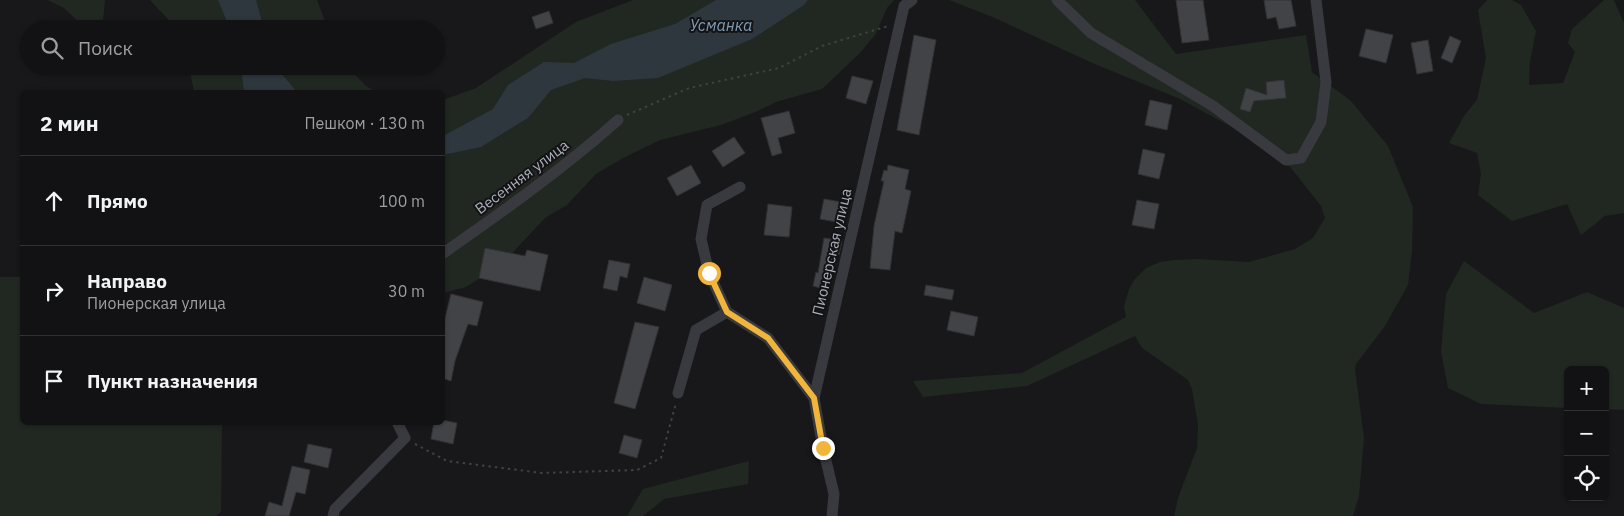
<!DOCTYPE html>
<html lang="ru">
<meta charset="utf-8">
<style>
:root{--surface:#121214;--page:#1b1b1d;--text:#f1f3f6;--muted:#9c9ea0;--line:#313234}
body{margin:0;font-family:"IBM Plex Sans",sans-serif;background:var(--page);color:var(--text)}
.controls{position:absolute;right:15px;bottom:15px;display:grid;overflow:hidden;border-radius:8px;box-shadow:0 1px 4px #0004}
.controls button{width:45px;height:45px;display:grid;place-items:center;padding:0;border:0;border-bottom:1px solid var(--line);background:var(--surface);color:var(--text);font:25px sans-serif}
.stop{position:absolute;width:15px;height:15px;margin:-11px;border:4px solid #f0b53a;border-radius:50%;background:#fff}
.stop.end{background:#f0b53a;border-color:#fff;box-shadow:0 1px 5px #0008}
.list{margin:0;padding:0;list-style:none}
h2{display:flex;justify-content:space-between;align-items:center;height:65px;margin:0;padding:0 20px;font-size:21px}
h2 small{font-size:16px;font-weight:400;color:var(--muted)}
.list li{display:grid;grid-template-columns:32px 1fr auto;gap:15px;align-items:center;box-sizing:border-box;height:90px;padding:0 20px;border-top:1px solid var(--line)}
.list b{display:block;font-size:19px;white-space:nowrap}
.list p{margin:0;font-size:16px;white-space:nowrap;color:var(--muted)}
.list em{font-size:16px;font-style:normal;color:var(--muted)}
.icon{flex:none;width:28px;height:28px;fill:none;stroke:currentColor;stroke-width:2;stroke-linecap:round;stroke-linejoin:round}
.map{position:relative;flex:none;width:1624px;height:516px;overflow:hidden}
.search{position:absolute;background:var(--surface);box-shadow:0 1px 4px #0004;left:20px;top:20px;width:425px;height:55px;display:flex;align-items:center;gap:12px;box-sizing:border-box;padding:0 18px;border-radius:28px;color:var(--muted);font-size:19px}
.panel{position:absolute;background:var(--surface);box-shadow:0 1px 4px #0004;left:20px;top:90px;width:425px;height:335px;border-radius:8px}
.map>svg:first-child{display:block}
.green{fill:#202821}
.water{fill:#2e373e}
.building{fill:#424347;stroke:#323236}
.lines{fill:none;stroke-linecap:round;stroke-linejoin:round}
.path{stroke:#3f4146;stroke-width:2;stroke-dasharray:2.5 4;stroke-linecap:butt}
.minor{stroke:#393a3f;stroke-width:11}
.route{stroke:#f0b53a;stroke-width:6}
.labels{text-anchor:middle;stroke-width:4;stroke-linejoin:round;paint-order:stroke}
.street-label{font-size:15px;fill:#abafba;stroke:#131315}
.water-label{font-size:16px;font-style:italic;fill:#829cb4;stroke:#131315}
</style>
<div class="map">
<svg width="1624" height="516" viewBox="0 0 1624 516">
<rect width="100%" height="100%" fill="#18181a"/>
<path class="green" d="M48,0h57l-2,20 -6,9h-11l-22,-21z
M150,0h167l11,29h-151z
M633,0h261l-7,8 -12,27 -15,18 -38,36 -43,12 -26,12 -32,12 -61,15 -37,18 -27,16 -29,31 -22,13 -44,47 -35,22 -23,6v-193l33,-12 100,-66z
M949,0h186l41,54 130,-19 6,37 39,29 37,45 25,61 -1,44 -4,34 -23,41 -29,38 -1,5 9,69 -5,58 -6,20h-179l4,-18 19,-50 1,-23 -6,-36 -4,-9 -46,-32 -7,-12 -108,50 -104,11 -10,-16 109,-8 104,-56 -2,-11 5,-17 6,-10 11,-11 14,-6 15,-2 23,-1 51,3 46,-13 18,-11 12,-20 -4,-12 -30,-38 -52,-37 -59,-32 -90,-37 -95,-44z
M1487,0h25l9,5 15,26 -6,30 -1,24 34,-2 12,-31 -7,-9 4,-14 32,-29h10l10,23v190l-19,3 -24,19 -14,-31 -55,17 -34,-26 3,-21 -4,-21 -28,-10 15,-27 13,-16 9,-42 -8,-48z
M189,66h158l19,20 11,6h-183z
M1464,261l70,52 53,-21 37,16v102l-19,-1v-39h-37v38l-87,-4 -33,-16 -7,-36 5,-58z
M0,277h22v145l200,1 -1,89 -5,4h-216z
M749,461l-1,23 -84,15 -21,17h-16l16,-27z"/>
<path class="water" d="M218,0h38l8,29h-34z
M716,0h92l-4,5 -52,34 -94,39 -45,3 -28,-3 -34,12 -23,28 -47,29 -38,8v-19l50,-27 15,-24 36,-23 30,1 37,-19 64,-20z
M241,66h37l3,7 16,19h-53z"/>
<path class="building" d="M1176,0h27l6,40 -27,3z
M1264,0h27l5,26 -17,3 -3,-12 -9,2z
M549,11l4,12 -17,6 -4,-12z
M1366,29l27,6 -7,28 -27,-7z
M914,35l22,5 -17,95 -22,-5z
M1450,36l11,5 -9,22 -11,-5z
M1428,40l5,31 -16,3 -6,-31z
M852,76l21,5 -7,23 -20,-6z
M1284,80l2,18 -32,3 -4,11 -10,-3 6,-21 21,7 -1,-13z
M1150,100l22,5 -5,25 -22,-5z
M789,111l6,22 -17,5 4,15 -10,3 -11,-38z
M734,137l11,16 -22,14 -11,-16z
M1143,149l22,5 -6,25 -21,-5z
M691,165l10,18 -24,13 -10,-18z
M888,165l21,5 -4,19 6,2 -9,42 -7,-2 -5,39 -20,-2 4,-42 10,-45h-3l3,-11 3,1z
M824,199l17,3 -1,9 4,1 -2,11 -22,-4z
M1137,200l22,4 -5,25 -22,-4z
M768,204l24,3 -3,30 -25,-2z
M824,238l18,3 -3,14 -4,-1 -7,36 -15,-4 3,-14 2,1z
M485,248l40,8 2,-6 21,5 -8,36 -61,-13z
M609,260l21,4 -3,14 -7,-2 -3,15 -14,-3z
M644,277l28,8 -7,26 -28,-8z
M926,285l28,5 -2,10 -28,-5z
M451,294l32,8 -6,24 -9,-2 -13,37 -4,20 -9,-3v-48z
M951,311l27,6 -4,19 -27,-6z
M635,322l24,5 -24,82 -21,-6z
M442,420l15,3 -4,21 -22,-5 3,-17h8z
M624,435l18,5 -5,18 -18,-5z
M308,444l24,5 -4,19 -24,-6z
M292,466l18,4 -5,24 -9,-2 -7,24h-24l4,-14 13,4z"/>
<g class="lines">
<path class="path" d="M627,115l62,-27 90,-20 43,-22 66,-20
M415,444l32,17 95,12 95,-3 24,-12 15,-55"/>
<path class="minor" d="M1057,0l34,33 122,73 73,54 15,-2 20,-36 5,-40 -10,-82
M740,187l-33,18 -6,34 8,34 18,39 41,26 46,60
M442,254c60,-42 121,-85 176,-134
M678,393l18,-63 31,-18
M333,516l2,-7 70,-71 -8,-16
M832,516l2,-22 -11,-46 -9,-50 90,-392 8,-6"/>
</g>
<g class="lines">
<path class="route" d="M709,273l18,39 41,26 46,60 9,50"/>
</g>
<g class="labels">
<g class="street-label">
<text transform="translate(522 177) rotate(-37)" y="5">Весенняя улица</text>
<text transform="translate(832 252) rotate(-77)" y="5">Пионерская улица</text>
</g>
<g class="water-label">
<text x="721" y="31">Усманка</text>
</g>
</g>
</svg>
<div class="controls">
<button>+</button>
<button>−</button>
<button><svg class="icon" aria-label="locate" viewBox="0 0 24 24"><circle cx="12" cy="12" r="6"/><path d="M12 2v4M12 18v4M2 12h4M18 12h4"/></svg></button>
</div>
<div class="stop" style="left:709px;top:273px"></div>
<div class="stop end" style="left:823px;top:448px"></div>
<div class="search"><svg class="icon" aria-label="search" viewBox="0 0 24 24"><circle cx="10" cy="10" r="6"/><path d="M15 15l6 6"/></svg>Поиск</div>
<section class="panel">
<h2>2 мин<small>Пешком · 130 m</small></h2>
<ul class="list">
<li><svg class="icon" aria-label="ahead" viewBox="0 0 24 24"><path d="M12 20V5M6 11l6-6 6 6"/></svg><div><b>Прямо</b></div><em>100 m</em></li>
<li><svg class="icon" aria-label="right" viewBox="0 0 24 24"><path d="M7 20v-9h11M14 6l5 5-5 5"/></svg><div><b>Направо</b><p>Пионерская улица</p></div><em>30 m</em></li>
<li><svg class="icon" aria-label="arrive" viewBox="0 0 24 24"><path d="M6 21V4h12l-3 4 3 4H6"/></svg><div><b>Пункт назначения</b></div></li>
</ul>
</section>
</div>
